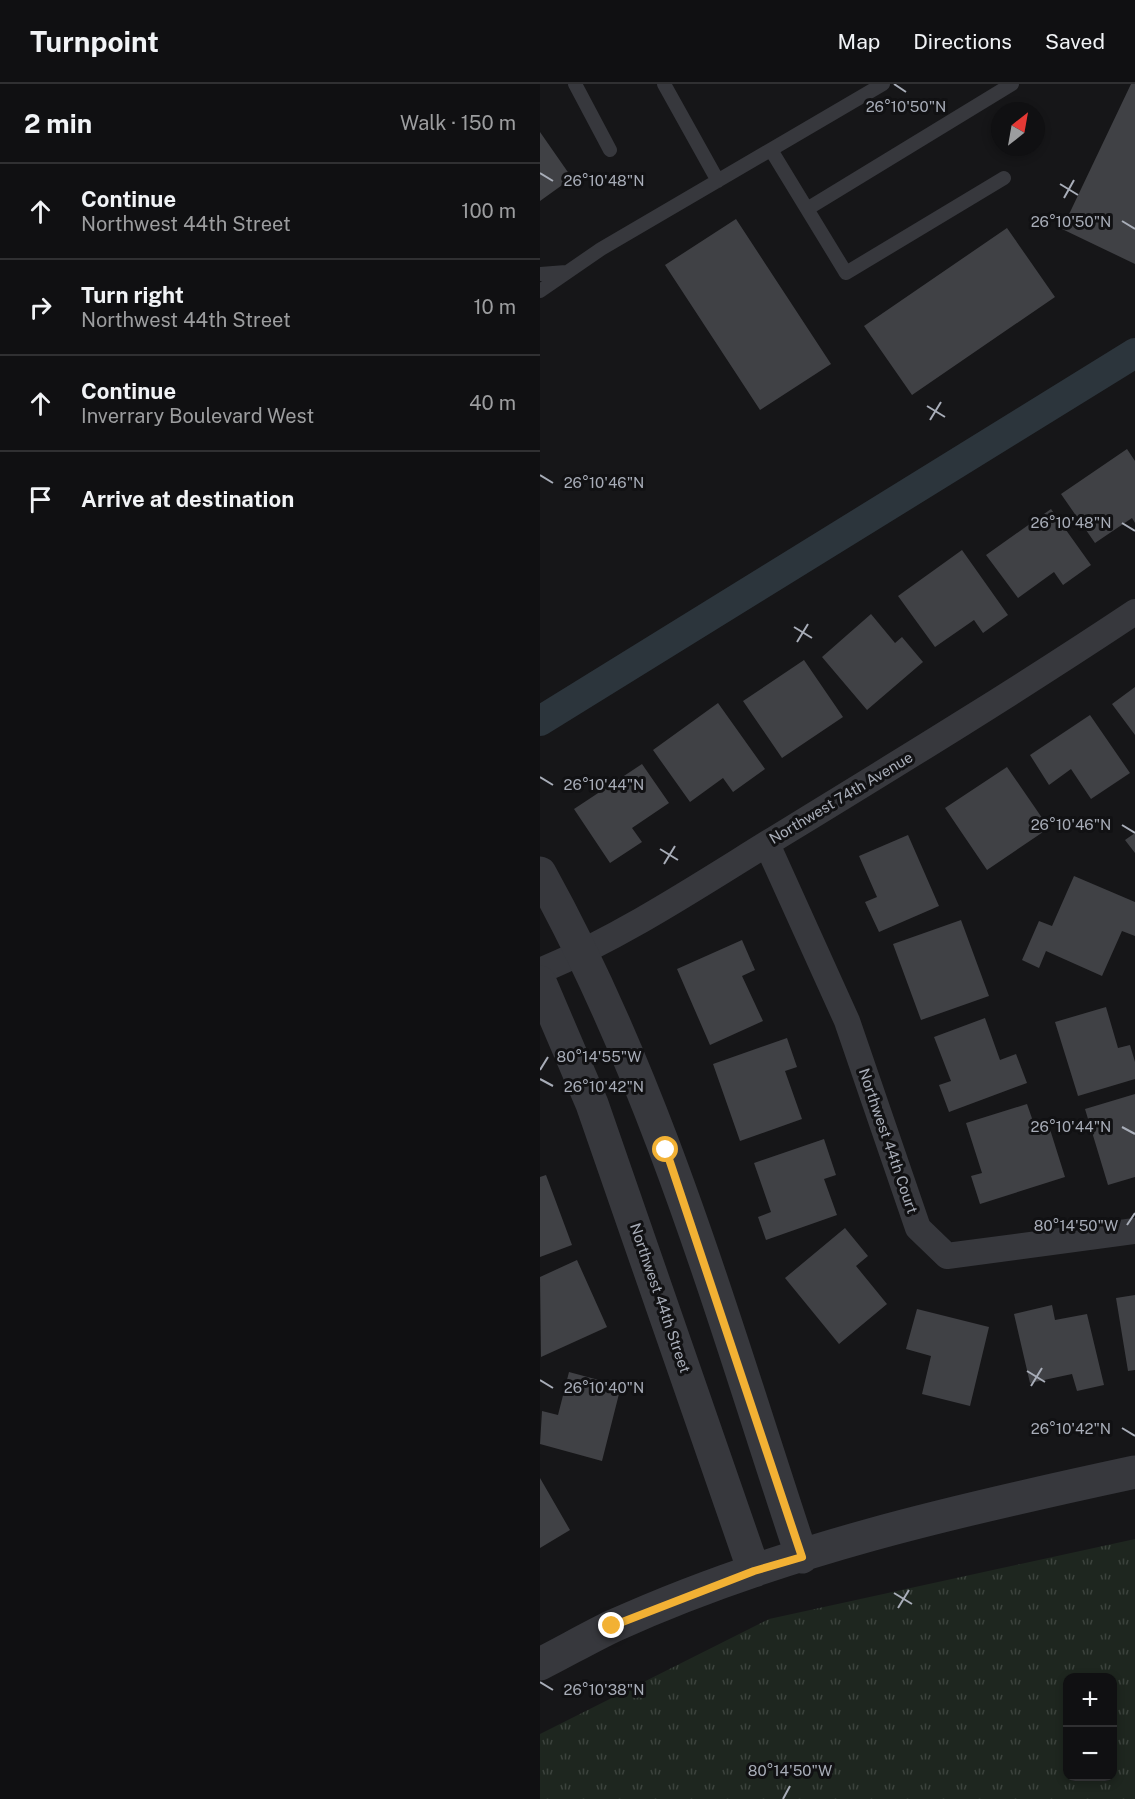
<!DOCTYPE html>
<meta charset="utf-8">
<style>
:root{--surface:#101012;--page:#1e1e20;--text:#f1f3f6;--muted:#9c9d9f;--line:#303032}
body{margin:0;font-family:"Public Sans",sans-serif;background:var(--page);color:var(--text)}
.controls{position:absolute;right:18px;bottom:18px;display:grid;overflow:hidden;border-radius:12px;box-shadow:0 3px 9px #0003}
.controls button{width:54px;height:54px;display:grid;place-items:center;padding:0;border:0;border-bottom:2px solid var(--line);background:var(--surface);color:var(--text);font:30px sans-serif}
.compass{position:absolute;left:451px;top:18px;width:54px;height:54px;border-radius:50%;background:var(--surface);box-shadow:0 3px 9px #0003;rotate:31deg}
.stop{position:absolute;width:18px;height:18px;margin:-14px;border:4px solid #f2b134;border-radius:50%;background:#fff}
.stop.end{background:#f2b134;border-color:#fff;box-shadow:0 2px 6px #0008}
.list{margin:0;padding:0;list-style:none}
h2{display:flex;justify-content:space-between;align-items:center;height:78px;margin:0;padding:0 24px;font-size:26px}
h2 small{font-size:20px;font-weight:400;color:var(--muted)}
.list li{display:grid;grid-template-columns:39px 1fr auto;gap:18px;align-items:center;box-sizing:border-box;height:96px;padding:0 24px;border-top:2px solid var(--line)}
.list b{display:block;font-size:22px;white-space:nowrap}
.list p{margin:0;font-size:20px;white-space:nowrap;color:var(--muted)}
.list em{font-size:20px;font-style:normal;color:var(--muted)}
.icon{flex:none;width:33px;height:33px;fill:none;stroke:currentColor;stroke-width:2;stroke-linecap:round;stroke-linejoin:round}
.map{position:relative;flex:none;width:595px;height:1715px;overflow:hidden}
header{display:flex;align-items:center;gap:36px;box-sizing:border-box;height:84px;padding:0 30px;background:var(--surface);border-bottom:2px solid var(--line)}
header strong{font-size:28px}
nav{display:flex;gap:33px;margin-inline-start:auto;font-size:21px}
main{display:flex}
aside{flex:1;background:var(--surface)}
.map>svg:first-child{display:block}
.grass{fill:url(#grass-tufts);fill-rule:evenodd}
.lines{fill:none;stroke-linecap:round;stroke-linejoin:round}
.canal{stroke:#2c353c;stroke-width:30}
.building{fill:#404145}
.service{stroke:#37383d;stroke-width:14}
.minor{stroke:#37383d;stroke-width:26}
.tertiary{stroke:#37383d;stroke-width:33}
.route{stroke:#f2b134;stroke-width:8}
.ticks{fill:none;stroke:#a8adb8;stroke-width:2}
.labels{text-anchor:middle;stroke-width:6;stroke-linejoin:round;paint-order:stroke}
.street-label{font-size:15px;fill:#a8adb8;stroke:#111113}
.ticks-label{font-size:15px;text-anchor:middle;fill:#a8adb8;stroke:#111113;stroke-width:6;stroke-linejoin:round;paint-order:stroke}
</style>
<header>
<strong>Turnpoint</strong>
<nav><a>Map</a><a>Directions</a><a>Saved</a></nav>
</header>
<main>
<aside>
<h2>2 min<small>Walk · 150 m</small></h2>
<ul class="list">
<li><svg class="icon" aria-label="ahead" viewBox="0 0 24 24"><path d="M12 20V5M6 11l6-6 6 6"/></svg><div><b>Continue</b><p>Northwest 44th Street</p></div><em>100 m</em></li>
<li><svg class="icon" aria-label="right" viewBox="0 0 24 24"><path d="M7 20v-9h11M14 6l5 5-5 5"/></svg><div><b>Turn right</b><p>Northwest 44th Street</p></div><em>10 m</em></li>
<li><svg class="icon" aria-label="ahead" viewBox="0 0 24 24"><path d="M12 20V5M6 11l6-6 6 6"/></svg><div><b>Continue</b><p>Inverrary Boulevard West</p></div><em>40 m</em></li>
<li><svg class="icon" aria-label="arrive" viewBox="0 0 24 24"><path d="M6 21V4h12l-3 4 3 4H6"/></svg><div><b>Arrive at destination</b></div></li>
</ul>
</aside>
<div class="map">
<svg width="595" height="1715" viewBox="0 0 595 1715">
<defs>
<pattern id="grass-tufts" width="24" height="20" patternUnits="userSpaceOnUse" patternTransform="scale(1.5)"><rect width="24" height="20" fill="#1e261f"/><path d="M3 7l-1-3M5 7V3M7 7l1-3M15 17l-1-3M17 17v-4M19 17l1-3" fill="none" stroke="#3c433d"/></pattern>
</defs>
<rect width="100%" height="100%" fill="#161618"/>
<path class="grass" d="M595,1455v260h-595v-65l229,-115zM528,1594h44v98h-44z"/>
<g class="lines">
<path class="canal" d="M0,637l595,-368"/>
</g>
<path class="building" d="M591,0h4v180l-73,-35z
M0,48l32,46 -32,23z
M196,135l95,145 -71,46 -95,-145z
M467,144l48,69 -143,98 -48,-69z
M587,365l8,12v62l-3,-5 -37,25 -34,-49z
M511,425l40,56 -28,20 -9,-13 -36,26 -32,-43z
M422,466l46,65 -25,18 -9,-13 -39,27 -37,-51z
M331,530l24,29 7,-6 21,25 -56,48 -45,-53z
M264,576l39,57 -61,41 -39,-57z
M595,603v48l-23,-31z
M178,619l47,66 -32,23 -10,-14 -33,24 -37,-52z
M550,631l40,58 -39,26 -20,-30 -22,16 -19,-30z
M102,680l27,39 -37,25 10,14 -32,21 -36,-54z
M467,683l42,61 -62,42 -42,-62z
M595,749v20l-10,-13z
M368,751l31,71 -60,26 -14,-30 12,-5 -18,-41z
M534,792l61,26v34l-13,-5 -20,45 -56,-25 -7,17 -17,-8 17,-39 13,5z
M421,836l28,76 -68,24 -28,-76z
M202,856l13,30 -13,6 21,45 -53,24 -33,-76z
M566,923l12,41 12,-3 5,17v17l-57,17 -23,-74z
M445,934l15,42 16,-6 11,29 -78,29 -10,-27 12,-4 -17,-44z
M247,954l10,29 -12,4 17,48 -62,22 -27,-77z
M595,1010v83l-27,8 -23,-76z
M487,1020l8,23 13,-4 17,54 -85,27 -9,-28 11,-3 -16,-50z
M284,1055l12,36 -12,4 13,36 -71,25 -8,-23 13,-5 -17,-49z
M6,1091l26,70 -32,12v-80z
M305,1144l23,28 -12,10 31,38 -48,40 -54,-66z
M37,1176l30,67 -66,30 -1,-80z
M595,1211v75l-7,1 -12,-73z
M512,1221l3,15 32,-6 17,71 -27,6 -5,-17 -42,9 -16,-69z
M377,1225l72,18 -19,79 -48,-12 9,-38 -25,-7z
M29,1288l52,14 -19,75 -62,-17 2,-33 16,4z
M0,1394l30,52 -30,18z"/>
<g class="lines">
<path class="service" d="M35,0l35,66
M124,0l54,97
M231,66l75,123 158,-95
M267,125l205,-125
M0,190l26,-2
M0,207l61,-42 282,-165"/>
<path class="minor" d="M227,760l80,177 71,207 29,28 188,-25
M0,887c88,-37 167,-91 249,-141 116,-71 232,-142 346,-218"/>
<path class="tertiary" d="M0,789c119,214 185,453 262,684
M0,898l52,122 162,467
M0,1580c24,-12 48,-26 73,-38 165,-75 345,-116 522,-154"/>
</g>
<g class="lines">
<path class="route" d="M72,1542l142,-55 48,-14 -136,-407"/>
</g>
<path class="ticks" d="M354,0l12,8M0,89l13,8M520,100l18,11M524,114l10,-18M582,137l13,8M387,322l18,11M390,336l11,-18M0,391l13,8M582,439l13,8M254,543l18,11M257,558l11,-18M0,693l13,8M582,741l13,8M120,765l18,11M124,780l11,-18M0,986l8,-13M0,995l13,7M582,1043l13,7M587,1141l8,-12M487,1287l18,11M0,1296l13,8M491,1302l11,-18M582,1344l13,8M354,1509l18,11M358,1524l11,-18M0,1598l13,8M243,1715l7,-13"/>
<g class="labels">
<g class="street-label">
<text transform="translate(301 714) rotate(-31)" y="5">Northwest 74th Avenue</text>
<text transform="translate(348 1057) rotate(71)" y="5">Northwest 44th Court</text>
<text transform="translate(120 1214) rotate(71)" y="5">Northwest 44th Street</text>
</g>
</g>
<g class="ticks-label">
<text x="366" y="28">26°10'50"N</text>
<text x="64" y="102">26°10'48"N</text>
<text x="531" y="143">26°10'50"N</text>
<text x="64" y="404">26°10'46"N</text>
<text x="531" y="444">26°10'48"N</text>
<text x="64" y="706">26°10'44"N</text>
<text x="531" y="746">26°10'46"N</text>
<text x="59" y="978">80°14'55"W</text>
<text x="64" y="1008">26°10'42"N</text>
<text x="531" y="1048">26°10'44"N</text>
<text x="536" y="1147">80°14'50"W</text>
<text x="64" y="1309">26°10'40"N</text>
<text x="531" y="1350">26°10'42"N</text>
<text x="64" y="1611">26°10'38"N</text>
<text x="250" y="1692">80°14'50"W</text>
</g>
</svg>
<div class="controls">
<button>+</button>
<button>−</button>
</div>
<svg class="compass" viewBox="-18 -18 36 36"><path d="M0-13l5 13h-10z" fill="#e53935"/><path d="M0 13l5-13h-10z" fill="#9c9d9f"/></svg>
<div class="stop" style="left:126px;top:1066px"></div>
<div class="stop end" style="left:72px;top:1542px"></div>
</div>
</main>
